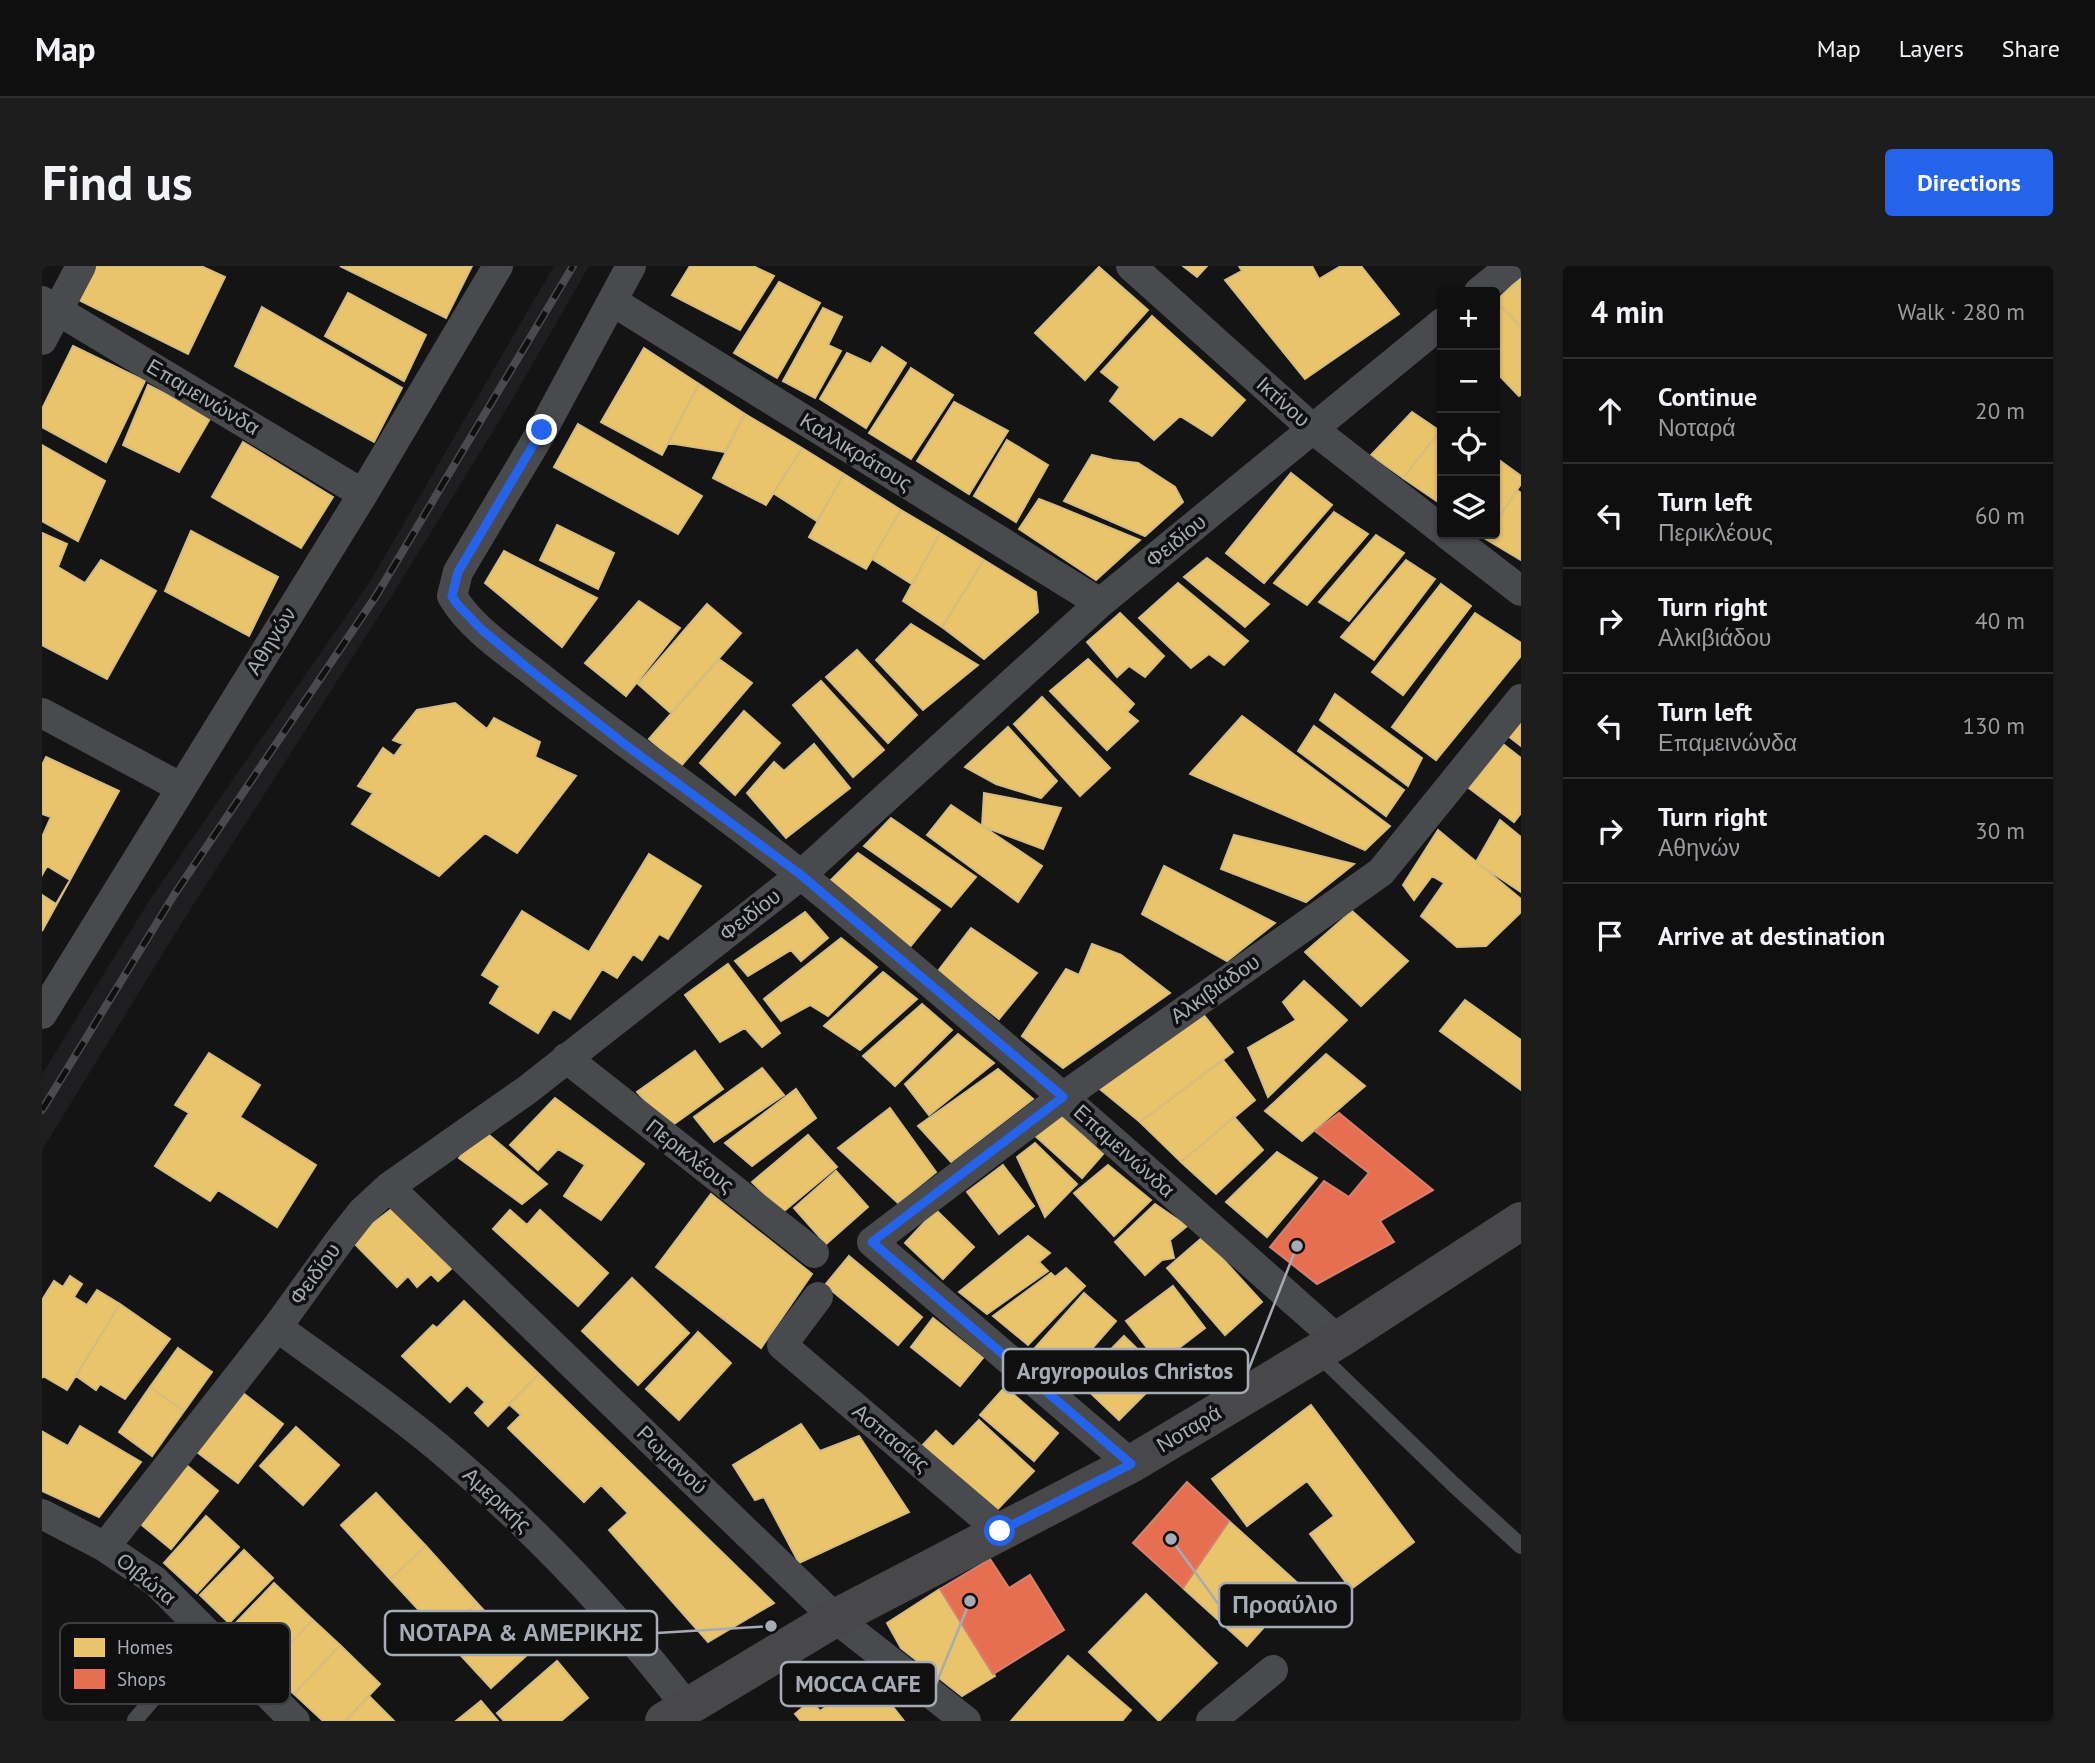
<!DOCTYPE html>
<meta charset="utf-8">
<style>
:root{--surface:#0f0f10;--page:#1d1d1e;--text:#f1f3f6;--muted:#9b9c9f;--line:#2f2f30;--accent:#2563eb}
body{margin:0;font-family:"PT Sans",sans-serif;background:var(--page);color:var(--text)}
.controls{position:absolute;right:21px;top:21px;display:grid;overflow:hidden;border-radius:7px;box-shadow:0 2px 5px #0004}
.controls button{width:63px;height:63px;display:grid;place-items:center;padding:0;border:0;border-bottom:2px solid var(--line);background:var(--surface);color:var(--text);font:35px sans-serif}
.stop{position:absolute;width:21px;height:21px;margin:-16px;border:5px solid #2563eb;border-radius:50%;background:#fff}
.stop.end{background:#2563eb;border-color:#fff;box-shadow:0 2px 7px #0008}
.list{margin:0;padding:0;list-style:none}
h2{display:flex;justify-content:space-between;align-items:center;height:91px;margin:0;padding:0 28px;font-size:30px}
h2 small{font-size:23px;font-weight:400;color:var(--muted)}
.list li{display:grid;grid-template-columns:46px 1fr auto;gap:21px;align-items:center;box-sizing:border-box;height:105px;padding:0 28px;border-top:2px solid var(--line)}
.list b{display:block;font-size:26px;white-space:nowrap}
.list p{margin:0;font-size:23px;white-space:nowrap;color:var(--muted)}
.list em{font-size:23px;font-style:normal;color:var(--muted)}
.icon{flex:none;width:38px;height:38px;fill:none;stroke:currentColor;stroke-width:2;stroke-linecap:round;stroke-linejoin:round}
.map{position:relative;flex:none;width:1479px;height:1455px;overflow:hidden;border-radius:7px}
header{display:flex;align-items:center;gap:42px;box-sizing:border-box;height:98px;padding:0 35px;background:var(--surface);border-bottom:2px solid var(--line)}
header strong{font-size:33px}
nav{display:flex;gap:38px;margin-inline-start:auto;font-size:24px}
.intro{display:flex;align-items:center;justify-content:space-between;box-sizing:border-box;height:168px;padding:0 42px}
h1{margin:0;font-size:49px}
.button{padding:18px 32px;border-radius:7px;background:var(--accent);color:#fff;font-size:24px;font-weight:700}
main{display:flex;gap:42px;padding:0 42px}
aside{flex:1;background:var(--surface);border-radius:7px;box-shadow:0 2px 5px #0004}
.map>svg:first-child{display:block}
.built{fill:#1e1e20}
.homes{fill:#e9c46a;stroke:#d5bc80;stroke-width:2}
.shops{fill:#e76f51;stroke:#d4816f;stroke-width:2}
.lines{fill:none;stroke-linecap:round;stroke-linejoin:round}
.service{stroke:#494a4d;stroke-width:16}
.minor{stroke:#494a4d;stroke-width:30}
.secondary{stroke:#48484b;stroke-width:38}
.rail-casing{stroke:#494b4d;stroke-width:8}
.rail{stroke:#0f0f10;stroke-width:5;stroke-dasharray:16;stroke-linecap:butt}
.route{stroke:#2563eb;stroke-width:9}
.labels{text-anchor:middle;stroke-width:7;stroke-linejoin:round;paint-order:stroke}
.street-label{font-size:21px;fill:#a6abb5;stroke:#0f0f10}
.key{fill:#0f0f10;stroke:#3c3e42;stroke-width:2}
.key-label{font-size:19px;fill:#a6abb5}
.leader{fill:none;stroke:#a6abb5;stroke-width:2.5}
.callout-dot{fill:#a6abb5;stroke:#0f0f10;stroke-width:2.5}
.callout{fill:#0f0f10;stroke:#a6abb5;stroke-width:2.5}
.callout-label{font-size:23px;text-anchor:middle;font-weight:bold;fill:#a6abb5}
</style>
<header>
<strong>Map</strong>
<nav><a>Map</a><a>Layers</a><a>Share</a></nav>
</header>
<div class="intro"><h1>Find us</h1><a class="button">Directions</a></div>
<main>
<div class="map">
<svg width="1479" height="1455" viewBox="0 0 1479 1455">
<rect width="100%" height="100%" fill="#141415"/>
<path class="built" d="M512,0h35l-80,139 -116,189 -207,322 -144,234v-76l107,-173 222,-321z"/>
<path class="homes" d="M54,0h105l24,11 -37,77 -109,-54z
M298,0h132l-26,52z
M648,0h63l21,10 -34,54 -68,-35z
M1141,0h24l-10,11z
M1197,0h73l7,13 22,-13h20l38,48 -94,65 -80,-99 17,-9z
M1057,1l49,43 -63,70 -50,-47z
M1479,11v50l-25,-26z
M737,16l41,21 -43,75 -43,-25z
M306,27l78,42 -22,46 -79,-45z
M1454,35l25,26v68l-2,1 -24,-25z
M220,41l140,81 -28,54 -139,-76z
M781,42l19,9 -14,28 13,6 -26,47 -32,-17z
M1110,50l93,84 -33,36 -32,-20 -26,24 -44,-39 10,-14 -19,-15z
M31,80l72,35 -39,81 -64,-35v-18z
M840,81l24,16 -40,65 -46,-29 27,-46 24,11z
M602,82l55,36 -37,71 -61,-33z
M869,102l42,27 -42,64 -42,-26z
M657,118l46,30 -21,38 -56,-9z
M106,119l63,32 -32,55 -56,-27z
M912,136l54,29 -39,63 -52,-33z
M1370,146l28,19 -37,47 -32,-23z
M703,148l57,34 -36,57 -53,-27z
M536,158l124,72 -24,38 -124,-67z
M1400,163v74l-1,1 -38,-26z
M965,174l41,25 -32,57 -42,-26z
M201,176l90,55 -32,51 -89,-51z
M0,179l63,36 -27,60 -36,-20z
M760,182l42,26 -27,47 -44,-28z
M1050,189l21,5 25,3 37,24 8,15 -38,34 -81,-35z
M1453,191l26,19v8l-26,39z
M1249,207l41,32 -68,78 -38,-30z
M802,208l57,36 -35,59 -57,-32z
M1475,224l4,3v67l-37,-22 3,-4h8v-11z
M997,233l18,7 83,34 -44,40 -77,-51z
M859,244l39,23 -28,51 -40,-25z
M1292,246l34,22 -61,71 -33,-22z
M515,259l57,28 -16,36 -58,-29z
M149,265l87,46 -29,59 -84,-45z
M0,267l25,11 -9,23 27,16 16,-23 55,31 -49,88 -65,-34z
M898,267l44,27 -42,67 -39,-26z
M1334,269l28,18 -55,68 -30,-19z
M462,285l93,47 -35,49 -77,-64z
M1165,292l62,46 -24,23 -61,-50z
M942,294l52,32 2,20 -54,47 -42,-32z
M1364,294l29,19 -61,81 -33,-23z
M1136,317l70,58 -24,24 -15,-11 -18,14 -52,-50z
M1399,318l30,22 -68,89 -31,-23z
M597,335l41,27 -54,68 -41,-33z
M665,338l34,29 -70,80 -33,-29z
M1078,347l44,43 -19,21 -16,-11 -12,11 -30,-35z
M1433,347l46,30v13l-85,104 -44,-33z
M869,358l67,41 -55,45 -47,-50z
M815,384l60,65 -29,28 -62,-66z
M677,393l33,24 -71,83 -32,-27z
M1046,393l46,45 -7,8 11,9 -31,29 -57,-59z
M779,415l63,69 -31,27 -60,-72z
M1293,428l87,64 -14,28 -88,-66z
M1000,431l68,71 -30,28 -66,-72z
M413,437l32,26 7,-11 46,24 -5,15 41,19 -59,77 -32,-20 -46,43 -87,-52 21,-31 -15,-7 25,-38 11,8 9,-12 -10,-4 24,-30z
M702,445l36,32 -45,52 -35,-32z
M1200,450l148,110 -25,24 -175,-76z
M1479,452v28l-14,-11z
M1272,460l90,64 -18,26 -88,-65z
M966,461l49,54 -16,17 -45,-14 -31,-17z
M772,478l36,44 -64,50 -39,-45 27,-31 10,9z
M1461,478l18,14v55l-7,9 -45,-34z
M4,491l73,34 -77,140v-36l14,9 14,-24 -23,-14 -5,9v-38l9,-20 -9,-3v-49z
M942,527l77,15 -18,41 -61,-23z
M909,539l91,61 -24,36 -91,-67z
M849,552l85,59 -25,30 -87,-61z
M1458,554l21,17v55l-45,-30z
M1396,564l83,69v13l-35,34 -29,1 -36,-31 23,-33 -12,-7 -18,24 -11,-15z
M1192,569l120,29 -48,38 -85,-33z
M816,587l82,57 -31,38 -79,-67z
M607,588l52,32 -33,53 -9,-5 -17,26 -9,-6 -16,24 -15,-9 -32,50 -17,-10 -15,24 -48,-30 10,-17 -18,-11 40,-64 67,41z
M1122,600l111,57 -48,38 -85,-47z
M1310,645l56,50 -47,45 -56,-54z
M763,646l23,26 -27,23 -10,-11 -43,26 -13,-15z
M929,662l66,45 -38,46 -61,-48z
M799,672l36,29 -49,49 -18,-11 -29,16 -17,-22z
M1050,678l29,11 49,38 -107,75 -41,-32 44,-67 13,6z
M686,698l52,69 -18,14 -17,-19 -25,14 -35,-47z
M841,706l34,27 -57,51 -36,-24z
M1262,715l43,39 -79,77 -20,-49 48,-28 -13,-18z
M1423,734l56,40v50l-81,-59z
M880,738l30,26 -57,56 -32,-30z
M1157,743l34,43 -93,70 -45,-37z
M916,768l36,29 -65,52 -24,-31z
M653,785l28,38 -53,38 -33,-35z
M167,787l51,32 -20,32 76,48 -39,62 -59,-37 -8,11 -55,-35 34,-53 -14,-8z
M1284,788l39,32 -63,55 -37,-30z
M1181,794l32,40 -74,62 -41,-40z
M720,802l22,27 -70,47 -20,-25z
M956,803l35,30 -82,63 -33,-36z
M754,823l20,29 -64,48 -27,-23z
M513,832l89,66 -43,56 -37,-24 21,-31 -27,-16 -20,21 -28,-25z
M848,842l46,64 -38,31 -60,-55z
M1015,846l46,42 -21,24 -50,-45z
M1192,851l29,33 -47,44 -35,-32z
M440,863l65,55 -25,20 -63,-46z
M766,869l29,32 -54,45 -31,-30z
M993,877l42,41 -32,33 -28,-60z
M1235,886l40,26 -50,59 -41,-35z
M961,899l31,41 -35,28 -32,-42z
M1066,899l43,35 -37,36 -40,-43z
M794,905l32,36 -42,37 -32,-36z
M669,928l101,80 -51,74 -105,-81z
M1113,938l32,22 -17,14 4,18 -12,2 -17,15 -30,-33z
M352,941l57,62 -13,12 -7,-7 -14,13 -9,-11 -11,11 -46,-47z
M468,944l17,15 13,-15 68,63 -30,33 -85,-77z
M894,944l38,37 -31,32 -38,-36z
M986,970l22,17 -11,9 9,9 -61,43 -28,-22z
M1161,971l59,65 -37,33 -58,-67z
M807,990l73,61 -24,28 -73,-60z
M1024,1002l19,18 -57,59 -35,-29 58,-43 4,4z
M28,1010l12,8 -8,13 13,8 10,-15 23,14 -53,86 -24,-14 -1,2v-78l12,-19 9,6z
M590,1012l57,55 -51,52 -56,-54z
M1131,1020l32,42 -46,35 -33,-42z
M1042,1027l32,28 -48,55 -33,-28z
M422,1035l75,73 -51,52 -13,-13 10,-11 -18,-17 -17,17 -48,-46 31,-31 4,3z
M78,1038l50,35 -45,60 -25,-15 -4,6 -20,-14z
M891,1052l50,40 -23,28 -49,-39z
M656,1066l33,31 -52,57 -33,-31z
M1082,1070l40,39 -45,45 -40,-38z
M136,1082l34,24 -28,39 -34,-24z
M497,1108l235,229 -66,39 -99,-112 19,-17 -27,-28 -17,17 -76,-74 13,-13 -12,-11z
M108,1121l34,24 -32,45 -33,-24z
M963,1121l53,46 -24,28 -54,-46z
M201,1127l40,31 -45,59 -41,-31z
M1269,1139l103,137 -63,47 -41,-55 24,-18 -27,-35 -60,45 -35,-47z
M937,1154l55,51 -43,45 -72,-67 17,-18 17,16z
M759,1158l19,27 39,-15 50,76 -110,51 -35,-66 -9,3 -22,-35z
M38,1160l61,36 -42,55 -57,-26 1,-59 25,14z
M254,1161l43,38 -36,40 -43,-39z
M142,1197l34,28 -47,58 -34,-28z
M334,1227l50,53 -36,33 -49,-54z
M164,1250l33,31 -42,46 -33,-30z
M1187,1255l72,65 -54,60 -64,-58z
M384,1280l51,57 -35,32 -52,-56z
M202,1284l29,28 -44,45 -29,-28z
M232,1317l39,37 -46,48 -39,-37z
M898,1323l55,87 -33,20 -61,-48 -14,-25z
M1104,1328l71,69 -58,58 -70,-69z
M435,1337l49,53 -35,32 -49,-53z
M271,1354l27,25 -46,49 -27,-26z
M298,1379l40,39 -35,37h-22l-29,-27z
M1026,1390l63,54 -9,11h-111z
M515,1395l31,37 -27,23h-57l-7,-8z
M818,1399l44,56h-103l-6,-7 16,-13 9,10 10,-7 -12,-15 15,-12 4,5z
M327,1430l25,25h-49z
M439,1435l17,20h-42z"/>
<path class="shops" d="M1297,847l94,77 -53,31 14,21 -77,42 -47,-37 54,-66 25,16 20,-24 -54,-42z
M1145,1216l42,39 -46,67 -50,-45z
M948,1293l19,29 21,-13 34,55 -71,44 -53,-85z"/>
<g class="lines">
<path class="service" d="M1275,1087l137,132 67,61
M93,1454l73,-86"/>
<path class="minor" d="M589,0l-89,165 -84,141 -6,24c19,33 59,58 89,82 85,68 176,128 260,197 183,150 360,308 537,465
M1089,0l183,164 128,100
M1437,26l32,-26
M0,35l321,193
M570,35l488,302
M0,74l39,-74
M1405,268l74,57
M0,447l138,74
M0,748l321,-520 135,-228
M524,792l248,195
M347,921l446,431 131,103
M776,1031l-36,48 218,186
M235,1061c59,43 120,85 175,132 87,74 165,157 235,248
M1089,1198l-259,-222 191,-145 318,-225 140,-173
M0,1248l63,33 50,34 140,140
M63,1281l172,-220 63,-87 22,-28 27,-25 138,-97 274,-215 299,-272 342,-280
M1169,1455l62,-51"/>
<path class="secondary" d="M622,1455l171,-103 296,-154 207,-124 183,-119"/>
<defs>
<path id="rail" d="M0,844l132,-215 202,-299 197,-330"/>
</defs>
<use href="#rail" class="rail-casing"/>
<use href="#rail" class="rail"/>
</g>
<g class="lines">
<path class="route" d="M500,164l-84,142 -6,24 5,8 24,25 44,37 98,77 178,132 262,222 -191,145 259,222 -131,67"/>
</g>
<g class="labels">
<g class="street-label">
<text transform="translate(161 131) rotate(31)" y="7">Επαμεινώνδα</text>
<text transform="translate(1241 136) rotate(42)" y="7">Ικτίνου</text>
<text transform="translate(814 186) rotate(32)" y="7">Καλλικράτους</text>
<text transform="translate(1134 275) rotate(-39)" y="7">Φειδίου</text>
<text transform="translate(229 375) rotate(-58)" y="7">Αθηνών</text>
<text transform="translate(708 649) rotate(-38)" y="7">Φειδίου</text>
<text transform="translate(1173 723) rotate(-35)" y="7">Αλκιβιάδου</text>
<text transform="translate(1082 885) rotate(42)" y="7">Επαμεινώνδα</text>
<text transform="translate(648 890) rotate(38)" y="7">Περικλέους</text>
<text transform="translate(273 1008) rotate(-54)" y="7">Φειδίου</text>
<text transform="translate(1147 1163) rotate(-31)" y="7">Νοταρά</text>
<text transform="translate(849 1172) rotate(40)" y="7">Ασπασίας</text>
<text transform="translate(630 1194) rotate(44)" y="7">Ρωμανού</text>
<text transform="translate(455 1234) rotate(43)" y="7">Αμερικής</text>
<text transform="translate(104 1313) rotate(39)" y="7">Οιβώτα</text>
</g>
</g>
<rect x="18" y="1357" width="230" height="81" rx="10" class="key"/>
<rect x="32" y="1372" width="31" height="19" fill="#e9c46a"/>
<rect x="32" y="1403" width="31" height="20" fill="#e76f51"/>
<g class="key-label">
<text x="75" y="1388">Homes</text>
<text x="75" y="1420">Shops</text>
</g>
<path class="leader" d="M1255 980L1206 1105M1129 1273L1177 1339M729 1360L615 1367M928 1335L894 1418"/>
<g class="callout-dot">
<circle cx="1255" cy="980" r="7"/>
<circle cx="1129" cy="1273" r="7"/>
<circle cx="729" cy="1360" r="7"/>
<circle cx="928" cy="1335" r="7"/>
</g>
<g class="callout">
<rect x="961" y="1083" width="245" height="44" rx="7"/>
<rect x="1177" y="1317" width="133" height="44" rx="7"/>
<rect x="343" y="1345" width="272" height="44" rx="7"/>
<rect x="739" y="1396" width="155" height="44" rx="7"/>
</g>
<g class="callout-label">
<text x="1083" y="1113">Argyropoulos Christos</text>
<text x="1243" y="1347">Προαύλιο</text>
<text x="479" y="1375">ΝΟΤΑΡΑ &amp; ΑΜΕΡΙΚΗΣ</text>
<text x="816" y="1426">MOCCA CAFE</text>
</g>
</svg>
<div class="controls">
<button>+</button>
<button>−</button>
<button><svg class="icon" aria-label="locate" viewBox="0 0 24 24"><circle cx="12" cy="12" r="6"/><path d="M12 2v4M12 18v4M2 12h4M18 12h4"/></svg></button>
<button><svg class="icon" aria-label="layers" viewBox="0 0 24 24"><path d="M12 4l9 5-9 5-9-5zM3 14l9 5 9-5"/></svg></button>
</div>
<div class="stop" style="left:958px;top:1265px"></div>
<div class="stop end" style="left:500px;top:164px"></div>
</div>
<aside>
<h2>4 min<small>Walk · 280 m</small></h2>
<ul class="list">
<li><svg class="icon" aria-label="ahead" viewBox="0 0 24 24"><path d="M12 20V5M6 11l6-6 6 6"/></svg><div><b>Continue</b><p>Νοταρά</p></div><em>20 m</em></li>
<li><svg class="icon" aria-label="left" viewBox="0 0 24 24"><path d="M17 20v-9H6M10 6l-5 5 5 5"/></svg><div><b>Turn left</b><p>Περικλέους</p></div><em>60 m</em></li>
<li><svg class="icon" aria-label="right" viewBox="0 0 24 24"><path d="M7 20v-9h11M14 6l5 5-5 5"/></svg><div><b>Turn right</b><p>Αλκιβιάδου</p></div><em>40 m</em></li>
<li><svg class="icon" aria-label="left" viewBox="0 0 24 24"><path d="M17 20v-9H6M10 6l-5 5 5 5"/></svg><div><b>Turn left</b><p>Επαμεινώνδα</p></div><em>130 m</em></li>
<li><svg class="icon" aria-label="right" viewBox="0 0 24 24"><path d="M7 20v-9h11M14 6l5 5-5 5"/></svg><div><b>Turn right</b><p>Αθηνών</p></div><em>30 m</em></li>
<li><svg class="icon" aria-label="arrive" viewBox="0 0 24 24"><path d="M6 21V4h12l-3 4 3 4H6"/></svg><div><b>Arrive at destination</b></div></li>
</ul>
</aside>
</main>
